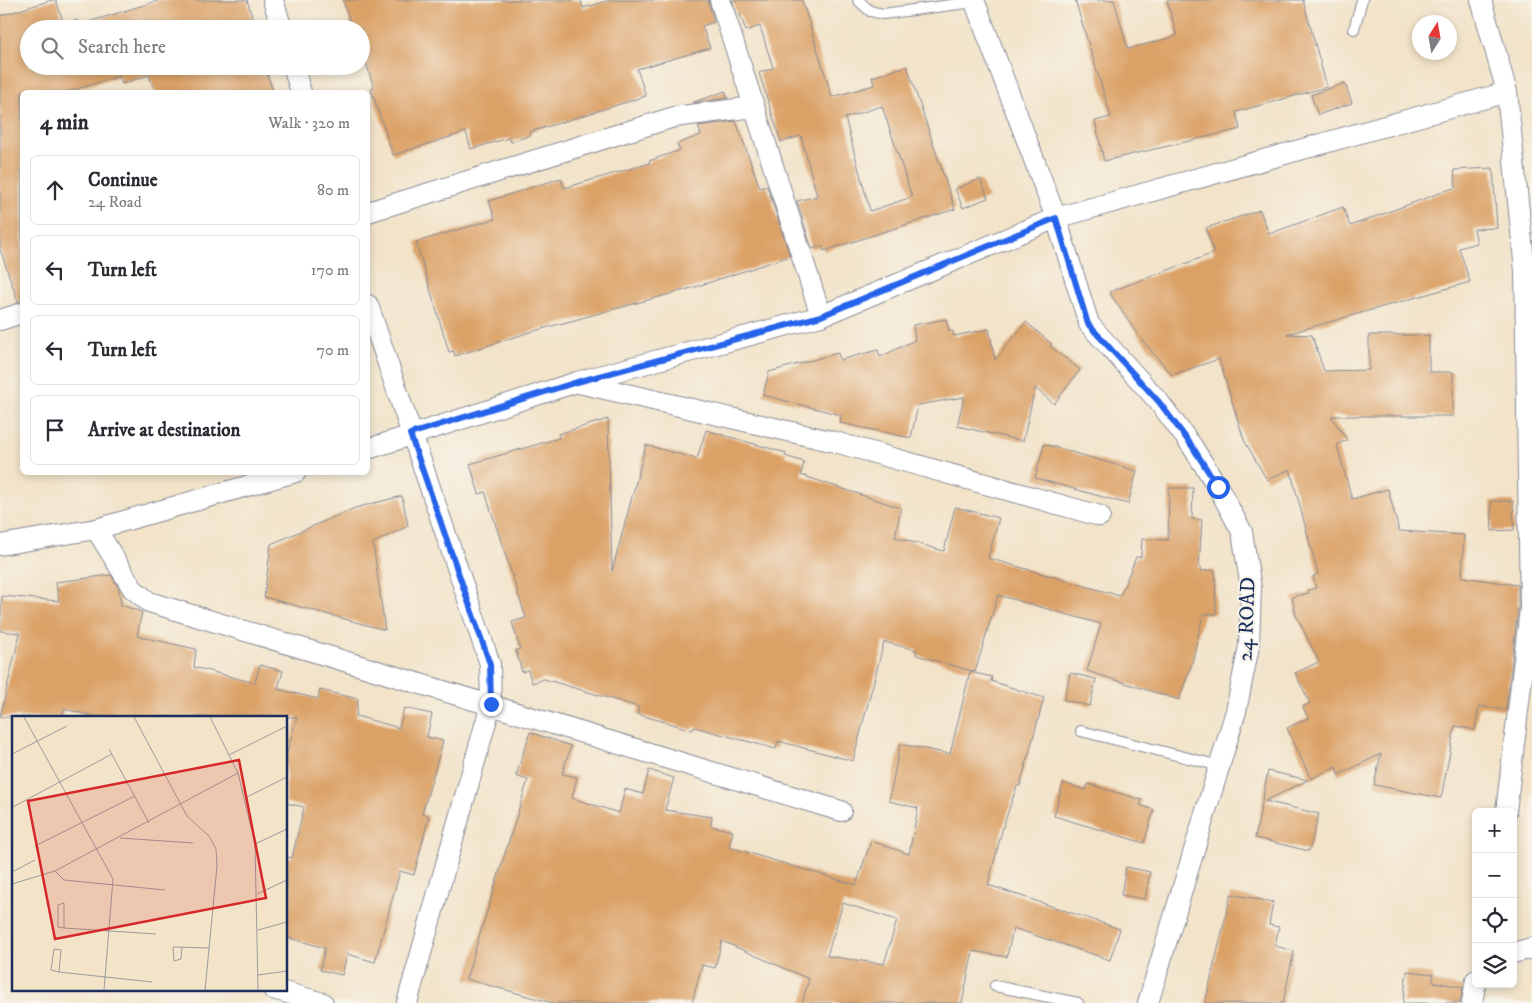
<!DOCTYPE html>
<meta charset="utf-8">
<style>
:root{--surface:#fff;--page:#f7f7f7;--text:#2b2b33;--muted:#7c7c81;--line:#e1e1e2}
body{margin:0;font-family:"IM FELL DW Pica",serif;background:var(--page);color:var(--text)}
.controls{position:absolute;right:15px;bottom:15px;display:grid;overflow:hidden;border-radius:8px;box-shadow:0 2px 8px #0003}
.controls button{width:45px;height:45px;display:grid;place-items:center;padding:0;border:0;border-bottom:1px solid var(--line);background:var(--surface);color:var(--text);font:25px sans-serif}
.compass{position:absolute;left:1412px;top:15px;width:45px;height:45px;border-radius:50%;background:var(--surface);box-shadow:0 2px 8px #0003;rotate:11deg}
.stop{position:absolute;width:15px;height:15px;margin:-11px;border:4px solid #2563eb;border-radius:50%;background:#fff}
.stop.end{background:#2563eb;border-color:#fff;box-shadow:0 1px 5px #0008}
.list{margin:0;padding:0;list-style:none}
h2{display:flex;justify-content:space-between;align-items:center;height:65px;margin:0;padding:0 20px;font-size:21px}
h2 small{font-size:16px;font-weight:400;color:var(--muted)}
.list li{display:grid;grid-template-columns:32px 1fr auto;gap:15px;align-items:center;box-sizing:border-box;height:70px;margin:0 10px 10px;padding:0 10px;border:1px solid var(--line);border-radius:8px}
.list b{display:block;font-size:19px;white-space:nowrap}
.list p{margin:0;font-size:16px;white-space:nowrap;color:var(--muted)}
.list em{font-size:16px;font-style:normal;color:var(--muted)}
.icon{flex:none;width:28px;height:28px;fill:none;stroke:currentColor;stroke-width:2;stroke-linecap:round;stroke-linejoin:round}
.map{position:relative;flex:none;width:1532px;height:1003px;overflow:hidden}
.search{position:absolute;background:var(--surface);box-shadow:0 2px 8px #0003;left:20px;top:20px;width:350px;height:55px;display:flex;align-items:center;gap:12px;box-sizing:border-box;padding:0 18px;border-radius:28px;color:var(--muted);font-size:19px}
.panel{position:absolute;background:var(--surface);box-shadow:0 2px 8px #0003;left:20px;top:90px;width:350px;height:385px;border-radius:8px}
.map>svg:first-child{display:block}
.building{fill:#dba268;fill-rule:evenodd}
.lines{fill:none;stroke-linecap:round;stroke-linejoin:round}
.service-casing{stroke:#868994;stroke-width:12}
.minor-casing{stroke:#868994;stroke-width:22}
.service{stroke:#fff;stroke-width:10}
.minor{stroke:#fff;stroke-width:20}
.route{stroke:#2563eb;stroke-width:6}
.labels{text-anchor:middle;stroke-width:4;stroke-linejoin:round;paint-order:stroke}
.street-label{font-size:21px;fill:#1b2f5e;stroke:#f7f3e8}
.inset-road{fill:none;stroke:#9c9b9e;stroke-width:1}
.view{fill:#d62828;fill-opacity:0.15;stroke:#d62828;stroke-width:2.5}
.inset-edge{fill:none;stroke:#1b2f5e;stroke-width:2.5}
</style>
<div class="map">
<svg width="1532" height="1003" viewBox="0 0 1532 1003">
<rect width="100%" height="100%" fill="#f7f3e8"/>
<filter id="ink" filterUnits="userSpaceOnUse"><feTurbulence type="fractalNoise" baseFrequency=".02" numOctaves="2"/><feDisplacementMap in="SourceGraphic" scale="10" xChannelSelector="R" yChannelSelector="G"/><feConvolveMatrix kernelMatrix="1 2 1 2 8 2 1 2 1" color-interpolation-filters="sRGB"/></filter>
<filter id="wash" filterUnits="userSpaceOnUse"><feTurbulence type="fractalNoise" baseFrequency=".0096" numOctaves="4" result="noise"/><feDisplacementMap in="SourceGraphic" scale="20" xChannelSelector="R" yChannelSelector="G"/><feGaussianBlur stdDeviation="1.12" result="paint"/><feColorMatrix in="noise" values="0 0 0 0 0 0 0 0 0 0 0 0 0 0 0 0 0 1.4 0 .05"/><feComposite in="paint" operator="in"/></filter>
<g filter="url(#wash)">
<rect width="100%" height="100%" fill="#f2e3c9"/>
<g id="blocks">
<path class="building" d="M52,0h4l8,25 13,-5 2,5 81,-25h87l9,29h-227v37h238l-2,2 8,24h-118l-6,-17 -27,9 -3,-8 -52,16h-45v209l-4,1 -18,-53v-233z
M343,0h238l2,8 27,-8h98l6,22 -12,4 8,22 -73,21 9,27 -116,36 1,3 -20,7 -2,-4 -38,11 -5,-17 -73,23 -22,-66 3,-1 -13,-41v-18h-9z
M732,0h70l30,97 42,-12 -2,-8 35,-11 48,143 -131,42 -2,-5 -10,3 -15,-48 20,-5 -16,-60 -20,6 -22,-69 14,-5 -13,-42 -14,5 -6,-17 -3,1zM882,106l30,91 -42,14 -25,-93z
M1075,0h39l14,49 49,-13 -10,-36h136l24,87 -91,25 4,17 -136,32 -9,-40 16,-4z
M1345,83l7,20 -34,12 -7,-20z
M725,91l3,7 -36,5z
M736,121l24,67 7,-2 23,70 -98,32 -162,44 -75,24 -1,-5 -5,1 -33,-110 79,-23 -6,-18 72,-23 3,10 86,-25 -1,-2 31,-11 -3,-6 24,-9 -3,-9z
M1493,168l4,60 -23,1 3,14 -18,5 11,34 -183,52 25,1 12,36 45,-1v-35h60v37h24v44h-122l16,24 -10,5 15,54 36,-10 11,42 65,4 -2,42 56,8v23l-12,102 -27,-4 -4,24 -20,-4 -14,72 -67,-13 7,-31 -43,21 -2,-8 -25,12 -24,-51 21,-10 -5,-11 7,-4 -15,-30 24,-11 -23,-47 -4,-18 17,-4 -1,-3 8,-2 -3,-12 5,-2 -28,-105 -23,11 -23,-40 -25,-81 -47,16 -35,-41 -28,-42 105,-39 -8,-25 54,-18 9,24 74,-27 7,19 106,-39 -2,-17z
M980,179l8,19 -25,10 -8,-19z
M946,319l3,12h4l1,5 35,-7 6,31 31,-38 26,22 -2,2 30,24 -26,34 -19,-16 -12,53 -66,-15 7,-29 -46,8 -7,33 -71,-15 1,-8 -78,-20 6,-23 69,-19 2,7 38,-10 2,7 35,-17 -2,-15z
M608,419l4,152 34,-126 51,14 9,-29 80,23 -1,3 19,6 -3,13 100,33 -6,29 49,14 11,-44 44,11 -11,40 132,38 16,-39h5l1,-18 26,1 1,-52h24l-1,31 10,1 -3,47h2v4l14,-1 1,44h-13l-11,49 -13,37 -92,-29 14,-47 -103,-29 -23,77 -59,-17 1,-5 -33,-8 -31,119 -75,-20 -2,8 -82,-22 -1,3 -56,-16 2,-7 -95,-28 -12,4 -4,-13 -6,2 -6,-22 4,-1 -8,-27 14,-4 -41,-126 -6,2 -9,-30 89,-26 -1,-4z
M1044,444l93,27 -9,33 -93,-26z
M402,496l6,30 -35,17 12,87 -121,-33 7,-53 84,-36z
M1491,501h22l1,29 -22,1z
M111,575l8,14 2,16 21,7 -5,24 59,13 -2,18 61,16 5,-18 23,6 -5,18 40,10 2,-9 38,9 -2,17 43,12 5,-20 28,6 -5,23 16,4 -21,73 7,2 -15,59 -14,-4 -25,91 -28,-8 -5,21 -22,-5 5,-22 -39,-11v-80l6,1 12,-51 -18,-4v-47l11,-39h-200l-33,-8 -2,8h-62l20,-84 -20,-2 2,-35 57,5 -3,-19z
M970,672l22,5 -1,4 53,17 -24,88h-3l-14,41 -15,58 132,44 -10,31 -97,-32 -6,29 -34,-6 -11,52h-160l7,-24 -87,-38 -7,27 -13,-3 -10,38h-139l-87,-24 62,-199 -12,-4 14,-44 41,14 -9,28 15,3 -5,21 47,15 6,-24 18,5 6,-24 25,8 -9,32 47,7 -1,9 22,5 -4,16 127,38 15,-44 38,13 9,-46 -29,-7 11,-57 50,10zM843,903l54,17 -13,44 -57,-8z
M1070,673l26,6 -6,27 -26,-6z
M1268,771l40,9 -43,21 54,13 -10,37 -54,-13z
M1063,783l23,7 2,-6 54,16 -2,5 14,5 -10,33 -90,-27z
M1126,867l24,5 -5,27 -24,-4z
M1231,894l42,8 -4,23 10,2 -4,19 19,5 -11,52h-78z
M1407,971l26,3v8l30,5 -3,16h-57z"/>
</g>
</g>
<g filter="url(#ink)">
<use href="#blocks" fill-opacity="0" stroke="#868994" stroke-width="1"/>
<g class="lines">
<defs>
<path id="service" d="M858,0l12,11 13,3 91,-12
M1354,29l8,-29
M1081,731l139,35
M995,986l83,17"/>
<path id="minor" d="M273,0l9,29
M720,0l101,316
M974,0l82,218 33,106 70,78 33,44 26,41 24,45 9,56 -2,58 -13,65 -88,292
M1481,0l26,92 18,179 5,338 -24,203
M293,66l8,26
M368,212l306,-95 80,-10
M368,305l122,359 1,40 -84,299
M0,320l22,-7
M579,383l256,59 265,74
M368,449l209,-67 244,-66 235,-98 451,-126
M96,529l37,60 16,13 692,209
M0,545l96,-16 200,-57
M1513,953l19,-5
M273,989l50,14
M1472,1003l4,-23"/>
</defs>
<use href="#service" class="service-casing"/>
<use href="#minor" class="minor-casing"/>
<use href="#service" class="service"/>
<use href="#minor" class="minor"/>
</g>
</g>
<g class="lines" filter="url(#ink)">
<path class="route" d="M491,704l-1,-40 -80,-230 167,-52 244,-66 235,-98 32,106 71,78 33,44 26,41"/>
</g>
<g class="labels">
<g class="street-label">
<text transform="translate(1246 619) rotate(-88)" y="7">24 ROAD</text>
</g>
</g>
<g transform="translate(12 716)">
<rect width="275" height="275" fill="#f2e3c9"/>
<path class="inset-road" d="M12,1l89,162 -9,111M122,1l53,99 22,20 7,13 1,17 -12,124M198,1l28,56 17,71 3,146M97,33l40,74M0,38l55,-28M217,39l58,-29M233,82l42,-21M1,91l99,-53M108,122l73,5M243,128l32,-15M23,130l100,-50M43,155l9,9 101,10M0,156l23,-12M0,168l43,-13 183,-98M0,178v24M245,178l30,-14M52,187v25l-6,-1v-22zM52,212l92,6M246,214l29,-8M170,231l-1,12 -7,2 -1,-14h2l34,1M42,233l7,1 -2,22 -8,-2zM47,256l93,10M246,259l29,-4"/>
<path class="view" d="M227,44l27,138 -211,41 -27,-138z"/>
<rect width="275" height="275" class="inset-edge"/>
</g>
</svg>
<div class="controls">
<button>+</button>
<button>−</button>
<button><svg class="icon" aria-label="locate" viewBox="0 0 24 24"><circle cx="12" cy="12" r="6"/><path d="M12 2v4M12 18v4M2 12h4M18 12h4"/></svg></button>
<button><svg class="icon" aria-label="layers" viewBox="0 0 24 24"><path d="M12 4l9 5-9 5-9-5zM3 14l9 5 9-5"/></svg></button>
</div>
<svg class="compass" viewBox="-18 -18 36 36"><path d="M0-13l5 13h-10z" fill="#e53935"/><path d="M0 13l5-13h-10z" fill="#7c7c81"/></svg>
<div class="stop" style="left:1218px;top:487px"></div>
<div class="stop end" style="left:491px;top:704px"></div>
<div class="search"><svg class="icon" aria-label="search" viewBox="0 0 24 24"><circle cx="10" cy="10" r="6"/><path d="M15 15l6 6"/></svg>Search here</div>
<section class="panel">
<h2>4 min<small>Walk · 320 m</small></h2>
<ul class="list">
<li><svg class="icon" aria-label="ahead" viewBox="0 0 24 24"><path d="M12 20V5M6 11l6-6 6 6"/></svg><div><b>Continue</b><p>24 Road</p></div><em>80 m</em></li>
<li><svg class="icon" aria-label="left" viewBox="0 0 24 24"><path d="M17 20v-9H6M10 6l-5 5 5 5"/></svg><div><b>Turn left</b></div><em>170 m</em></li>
<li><svg class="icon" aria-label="left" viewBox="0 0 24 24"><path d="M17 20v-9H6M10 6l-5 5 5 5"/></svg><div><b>Turn left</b></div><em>70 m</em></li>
<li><svg class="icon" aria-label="arrive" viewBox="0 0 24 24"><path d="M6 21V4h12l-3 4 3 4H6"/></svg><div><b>Arrive at destination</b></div></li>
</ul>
</section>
</div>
